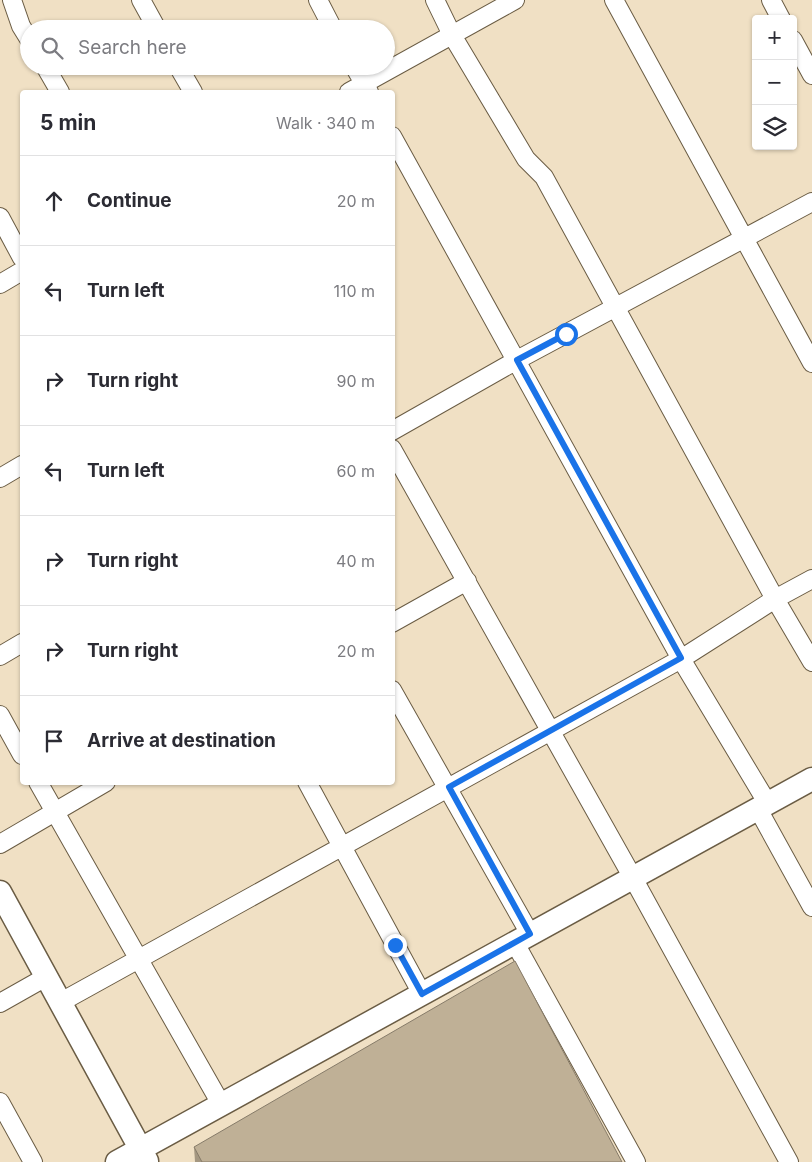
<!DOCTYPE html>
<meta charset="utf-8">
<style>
:root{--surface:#fff;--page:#f7f7f7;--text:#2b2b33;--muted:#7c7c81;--line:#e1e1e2}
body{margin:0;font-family:Inter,sans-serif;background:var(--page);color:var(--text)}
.controls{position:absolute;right:15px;top:15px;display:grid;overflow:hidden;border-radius:5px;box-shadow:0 1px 4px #0004}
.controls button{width:45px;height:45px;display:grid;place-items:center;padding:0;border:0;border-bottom:1px solid var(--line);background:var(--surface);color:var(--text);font:25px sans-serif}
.stop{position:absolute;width:15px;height:15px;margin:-11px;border:4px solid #1a73e8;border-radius:50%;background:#fff}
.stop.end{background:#1a73e8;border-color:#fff;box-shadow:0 1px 5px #0008}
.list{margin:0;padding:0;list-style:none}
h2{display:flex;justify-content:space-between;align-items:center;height:65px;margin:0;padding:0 20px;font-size:21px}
h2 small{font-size:16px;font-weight:400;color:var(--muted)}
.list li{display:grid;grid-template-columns:32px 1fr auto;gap:15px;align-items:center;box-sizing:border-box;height:90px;padding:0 20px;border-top:1px solid var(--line)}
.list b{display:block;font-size:19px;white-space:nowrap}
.list em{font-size:16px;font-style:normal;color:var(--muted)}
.icon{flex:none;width:28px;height:28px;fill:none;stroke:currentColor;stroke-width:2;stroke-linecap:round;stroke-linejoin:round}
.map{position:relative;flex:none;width:812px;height:1162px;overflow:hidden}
.search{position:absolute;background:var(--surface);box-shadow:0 1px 4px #0004;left:20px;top:20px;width:375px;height:55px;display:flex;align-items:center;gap:12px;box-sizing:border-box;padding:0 18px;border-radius:28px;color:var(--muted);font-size:19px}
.panel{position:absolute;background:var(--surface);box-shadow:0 1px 4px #0004;left:20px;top:90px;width:375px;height:695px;border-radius:5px}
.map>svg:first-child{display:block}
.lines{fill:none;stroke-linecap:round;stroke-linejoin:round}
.minor-casing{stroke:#6a5c44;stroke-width:20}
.tertiary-casing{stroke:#6a5c44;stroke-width:25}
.minor{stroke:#fff;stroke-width:18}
.tertiary{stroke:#fff;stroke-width:22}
.wall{fill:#a49781}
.building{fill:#bfb096;stroke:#867b69}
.route{stroke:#1a73e8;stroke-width:6}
</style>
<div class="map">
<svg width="812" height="1162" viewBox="0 0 812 1162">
<rect width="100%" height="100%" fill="#f0e0c4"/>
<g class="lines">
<defs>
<path id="minor" d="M12,0l9,26 8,13
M141,0l16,29
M318,0l15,29
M435,0l17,35 74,124 18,18 231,422 37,63
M614,0l198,363
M771,0l10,19
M793,40l19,35
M45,66l15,26
M178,66l15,26
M354,66l15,26
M349,92l166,-92
M392,136l289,523 87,145
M0,217l22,41
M0,284l22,-13
M392,431l125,-71 295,-158
M392,449l241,429 156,284
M0,478l22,-13
M392,623l75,-42
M0,656l22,-13
M392,690l138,244
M0,715l22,40
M38,782l183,322
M307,782l115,212
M758,809l54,98
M0,844l106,-62
M515,943l121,219
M61,1002l620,-343 94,-60 37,-20
M0,1003l46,-26
M0,1102l33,60"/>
<path id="tertiary" d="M0,892l147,269
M117,1162l695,-383"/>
</defs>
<use href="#minor" class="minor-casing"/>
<use href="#tertiary" class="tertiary-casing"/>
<use href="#minor" class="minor"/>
<use href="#tertiary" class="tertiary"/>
</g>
<path class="wall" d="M194,1147l428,15h-427z"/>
<path class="building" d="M515,961l107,201h-420l-8,-15z"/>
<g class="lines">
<path class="route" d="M395,945l27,49 108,-60 -81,-147 232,-129 -164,-298 49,-26"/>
</g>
</svg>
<div class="controls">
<button>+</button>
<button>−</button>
<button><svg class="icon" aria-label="layers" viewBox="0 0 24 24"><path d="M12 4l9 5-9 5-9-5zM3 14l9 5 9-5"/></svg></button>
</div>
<div class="stop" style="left:566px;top:334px"></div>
<div class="stop end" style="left:395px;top:945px"></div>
<div class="search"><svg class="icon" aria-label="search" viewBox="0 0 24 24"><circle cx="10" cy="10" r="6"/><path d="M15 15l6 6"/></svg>Search here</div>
<section class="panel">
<h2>5 min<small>Walk · 340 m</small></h2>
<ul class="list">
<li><svg class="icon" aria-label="ahead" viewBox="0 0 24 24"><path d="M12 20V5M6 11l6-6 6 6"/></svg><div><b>Continue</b></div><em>20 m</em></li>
<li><svg class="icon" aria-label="left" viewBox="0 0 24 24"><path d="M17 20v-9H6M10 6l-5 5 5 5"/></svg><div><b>Turn left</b></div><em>110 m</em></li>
<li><svg class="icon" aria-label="right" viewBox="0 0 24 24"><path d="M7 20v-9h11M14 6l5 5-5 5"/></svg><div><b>Turn right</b></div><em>90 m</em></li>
<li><svg class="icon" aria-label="left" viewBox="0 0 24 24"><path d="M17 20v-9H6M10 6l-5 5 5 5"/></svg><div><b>Turn left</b></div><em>60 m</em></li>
<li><svg class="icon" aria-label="right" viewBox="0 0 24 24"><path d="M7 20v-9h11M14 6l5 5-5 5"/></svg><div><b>Turn right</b></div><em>40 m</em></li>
<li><svg class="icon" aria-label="right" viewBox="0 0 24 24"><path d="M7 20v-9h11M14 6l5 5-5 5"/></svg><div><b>Turn right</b></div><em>20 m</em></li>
<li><svg class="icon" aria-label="arrive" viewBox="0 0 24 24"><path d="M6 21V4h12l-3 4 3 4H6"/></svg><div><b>Arrive at destination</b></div></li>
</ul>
</section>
</div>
